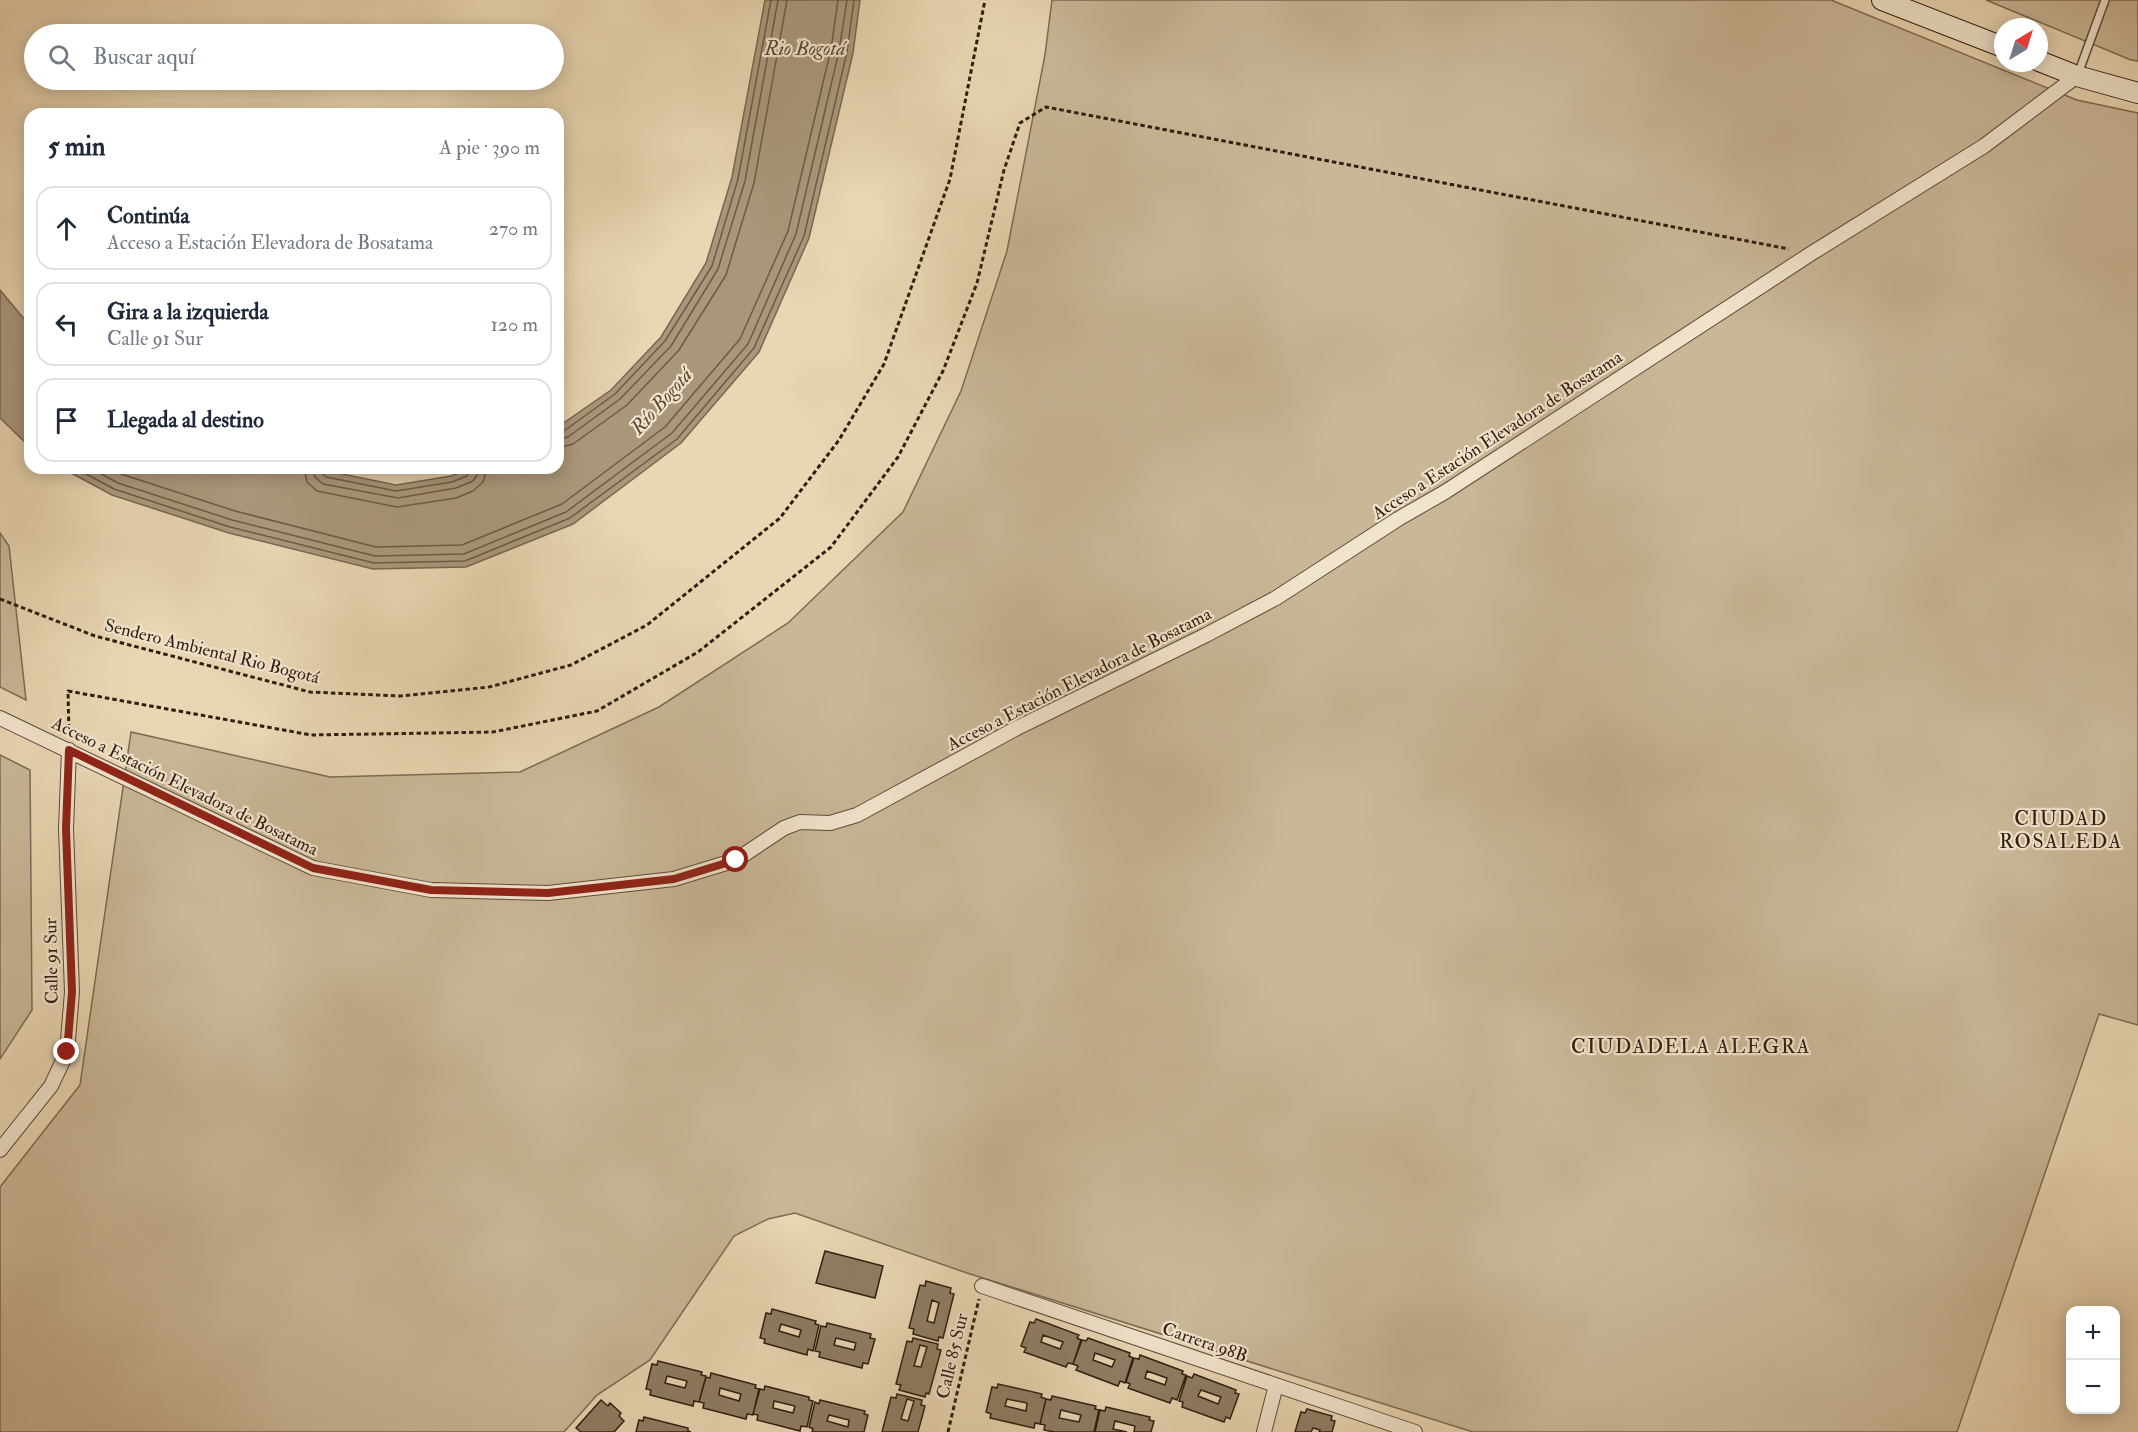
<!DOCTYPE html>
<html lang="es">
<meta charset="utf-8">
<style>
:root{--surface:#fff;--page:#f2f2f3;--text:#1f2937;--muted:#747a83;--line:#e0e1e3}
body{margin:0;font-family:"IM FELL Double Pica",serif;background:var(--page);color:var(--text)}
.controls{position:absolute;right:18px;bottom:18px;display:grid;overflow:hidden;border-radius:12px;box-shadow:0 3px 15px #0003}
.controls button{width:54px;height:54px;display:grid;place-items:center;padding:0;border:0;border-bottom:2px solid var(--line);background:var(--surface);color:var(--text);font:30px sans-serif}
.compass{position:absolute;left:1994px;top:18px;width:54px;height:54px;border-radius:50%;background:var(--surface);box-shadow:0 3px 15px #0003;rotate:38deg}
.stop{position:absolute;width:18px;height:18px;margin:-14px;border:4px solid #8f2418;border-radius:50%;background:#fff}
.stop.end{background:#8f2418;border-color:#fff;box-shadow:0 2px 6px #0008}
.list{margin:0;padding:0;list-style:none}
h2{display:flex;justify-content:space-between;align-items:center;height:78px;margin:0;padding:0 24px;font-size:26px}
h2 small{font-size:20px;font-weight:400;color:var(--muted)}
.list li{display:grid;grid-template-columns:39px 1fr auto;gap:18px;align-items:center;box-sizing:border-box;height:84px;margin:0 12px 12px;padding:0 12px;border:2px solid var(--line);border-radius:18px}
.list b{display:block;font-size:22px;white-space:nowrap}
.list p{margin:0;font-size:20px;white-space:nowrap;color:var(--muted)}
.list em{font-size:20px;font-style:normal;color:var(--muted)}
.icon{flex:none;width:33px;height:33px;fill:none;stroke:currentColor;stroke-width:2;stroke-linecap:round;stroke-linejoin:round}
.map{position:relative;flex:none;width:2138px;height:1432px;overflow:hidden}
.search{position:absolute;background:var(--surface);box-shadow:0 3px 15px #0003;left:24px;top:24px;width:540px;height:66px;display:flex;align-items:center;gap:15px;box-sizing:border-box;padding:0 21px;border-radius:33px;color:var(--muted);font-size:22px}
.panel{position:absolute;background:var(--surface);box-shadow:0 3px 15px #0003;left:24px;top:108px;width:540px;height:366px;border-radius:18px}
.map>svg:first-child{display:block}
.green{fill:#cab797;stroke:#7d6a54;stroke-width:1.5}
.water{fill:#aa977b;stroke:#796651;stroke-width:1.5}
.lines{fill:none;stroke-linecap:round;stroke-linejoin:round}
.shore{stroke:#6d5a46;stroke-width:1.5}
.building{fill:#907d65;stroke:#301d11;stroke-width:1.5;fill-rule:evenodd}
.lane-casing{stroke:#5e4b39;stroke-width:10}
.street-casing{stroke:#5e4b39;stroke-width:16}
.secondary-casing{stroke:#301d11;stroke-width:22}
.path{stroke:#301d11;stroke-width:3;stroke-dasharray:4.5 3;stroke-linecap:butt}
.lane{stroke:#f1e4cd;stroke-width:7}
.street{stroke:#f1e4cd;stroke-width:14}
.secondary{stroke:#f1e4cd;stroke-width:20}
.route{stroke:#8f2418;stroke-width:8}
.labels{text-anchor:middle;stroke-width:4.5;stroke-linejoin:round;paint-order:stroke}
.street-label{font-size:18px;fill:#301d11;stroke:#f1e4cd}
.water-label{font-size:20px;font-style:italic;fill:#5b4836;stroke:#f1e4cd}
.neighbourhood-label{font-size:20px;letter-spacing:1.5px;fill:#301d11;stroke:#f1e4cd}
</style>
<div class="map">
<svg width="2138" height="1432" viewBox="0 0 2138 1432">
<rect width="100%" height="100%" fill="#e9d6b2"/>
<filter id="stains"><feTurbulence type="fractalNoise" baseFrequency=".00333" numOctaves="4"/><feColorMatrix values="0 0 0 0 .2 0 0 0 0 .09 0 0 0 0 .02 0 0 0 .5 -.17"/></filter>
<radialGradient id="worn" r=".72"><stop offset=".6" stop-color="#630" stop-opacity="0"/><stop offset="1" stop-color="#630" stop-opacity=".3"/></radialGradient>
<path class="green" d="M1052,0h779l246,100 61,13v912l-39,-11 -142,418h-484l-506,-159 -172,-60 -27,6 -34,17 -84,124 -53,35 -33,37h-564v-245l80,-102 51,-353 199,45 190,-5 139,-65 129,-84 115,-111 58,-121 46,-140 38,-196z
M1986,0h152v61l-7,-1z
M0,533l9,13 17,154 -26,-13z
M0,755l30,15 2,240 -32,49z"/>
<path class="water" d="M765,0h95l-7,53 -44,185 -50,114 -78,91 -108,81 -107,43 -93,2 -144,-36 -117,-38 -50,-27h251l83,17 55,-9 20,-8h87v-41l53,-37 50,-53 45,-74 26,-86z
M0,290l30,36v121l-30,-29z"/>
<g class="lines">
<path class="shore" d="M558,432l6,-1 51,-37 50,-53 47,-75 26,-87 33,-179
M558,439l10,-2 52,-38 51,-53 47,-77 27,-88 33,-181
M558,448l15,-4 54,-39 52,-55 47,-75 28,-92 33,-183
M75,468l39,21 116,38 144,36 91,-2 105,-43 107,-79 77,-91 50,-112 43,-184 7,-52
M90,468l28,15 114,37 143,36 89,-2 102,-42 106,-79 76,-89 48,-110 43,-183 8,-51
M109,468l12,6 114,37 141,36 86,-2 100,-41 103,-77 75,-88 48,-108 43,-182 7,-49
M304,468l3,14 10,9 80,16 59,-9 17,-7 10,-9 4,-14
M313,468l2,9 8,7 75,14 58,-10 17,-7 4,-6 1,-7
M320,468l1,5 5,4 70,14 56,-9 15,-6 3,-8"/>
</g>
<path class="building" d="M825,1251l58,15 -8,32 -59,-15z
M926,1281l25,7 -1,5 4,1 -11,44 -4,-1 -1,4 -25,-7 1,-5 -5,-1 11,-43 5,1zM932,1300l7,3 -5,20 -7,-2z
M772,1309l44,12 -1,3 4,1 -6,26 -5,-2 -1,6 -43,-12 1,-4 -5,-1 6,-25 5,1zM781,1324l20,6 -2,7 -20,-6z
M1036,1319l43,16 -2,3 4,2 -8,24 -5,-1 -2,4 -42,-15 2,-4 -5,-2 9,-24 4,1zM1043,1335l20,7 -3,7 -19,-7z
M827,1323l44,11 -1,4 5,1 -7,25 -5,-1 -1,5 -43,-11 1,-5 -5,-1 6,-25 5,1zM836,1338l20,5 -2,7 -20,-5z
M913,1338l25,6 -1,5 4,1 -12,44 -3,-1 -1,4 -26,-7 2,-5 -5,-1 11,-43 5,1zM920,1345l7,2 -6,20 -7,-1z
M1088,1338l42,15 -1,3 4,2 -8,25 -5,-2 -2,5 -42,-16 2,-4 -5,-2 9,-24 4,1zM1095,1353l20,7 -3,7 -19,-7z
M1140,1355l43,16 -1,3 4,1 -9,25 -5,-2 -2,5 -42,-15 2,-4 -4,-2 8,-24 5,1zM1147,1371l20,7 -2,7 -20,-7z
M658,1361l44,11 -1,3 5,1 -7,26 -5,-1 -1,5 -43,-11 1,-5 -5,-1 6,-25 5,1zM667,1376l20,5 -2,7 -20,-5z
M711,1373l45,12 -1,3 4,1 -6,26 -6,-1 -1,5 -43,-11 1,-5 -5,-1 7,-25 4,1zM720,1388l21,6 -2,7 -20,-6z
M1194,1374l42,16 -1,3 4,1 -9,25 -4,-2 -2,5 -42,-15 1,-5 -4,-1 8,-25 5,2zM1201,1390l20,7 -3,7 -20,-8z
M998,1384l44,10 -1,3 5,2 -6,25 -5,-1 -1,5 -44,-10 1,-4 -5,-2 6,-25 5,1zM1007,1399l20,4 -1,8 -21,-5z
M765,1386l44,11v3l4,1 -6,26 -6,-1 -1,5 -43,-11 1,-5 -5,-1 7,-25 4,1zM774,1401l21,5 -2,7 -20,-5z
M897,1394l25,6 -1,5 4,1 -7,26h-36l9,-35 5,1zM907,1399l7,2 -6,20 -7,-2z
M1052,1396l44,10 -1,3 4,1 -5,22h-40l-10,-2 1,-5 -5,-1 6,-25 5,1zM1061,1410l20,5 -2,7 -20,-4z
M601,1400l7,6 2,-3 11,10 -2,3 5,5 -10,11h-33l-5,-4z
M820,1400l45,11 -1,3 4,1 -4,17h-52l1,-3 -4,-2 6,-25 4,2zM829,1415l20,5 -1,7 -21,-6z
M1106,1407l44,10 -1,3 5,1 -3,11h-17l1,-6 -20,-5 -2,8 14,3h-32l5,-22 5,1z
M1307,1409l25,7 -1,4 4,1 -3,11h-13l1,-2 -7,-2 -2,4h-16l6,-20 4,1z
M644,1417l44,11v3l3,1h-55l3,-12 4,1z"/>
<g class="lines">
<defs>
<path id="lane" d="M2078,74l27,-74"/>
<path id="street" d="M0,718l313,150 118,22 117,3 126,-14 62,-19 48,-32 16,-6 30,1 27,-8 160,-87 189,-93 70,-37 122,-79 47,-27 367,-239 172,-107 93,-70
M0,1150l51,-64 16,-34 5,-60 -6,-163 3,-79
M982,1286l433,146
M1264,1432l12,-47"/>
<path id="secondary" d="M1882,0l121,47
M2039,61l38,15 61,17"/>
</defs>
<use href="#lane" class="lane-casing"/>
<use href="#street" class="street-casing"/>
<use href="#secondary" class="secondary-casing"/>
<path class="path" d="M0,599l95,37 215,56 90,4 89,-9 82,-22 76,-40 133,-107 59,-78 45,-76 66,-185 35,-179
M69,736l-1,-45 243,44 182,-3 104,-21 101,-59 133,-105 67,-90 45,-86 34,-88 27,-113 16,-47 26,-16 743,142
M948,1432l31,-133"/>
<use href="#lane" class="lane"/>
<use href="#street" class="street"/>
<use href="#secondary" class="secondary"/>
</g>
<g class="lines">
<path class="route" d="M67,1052l5,-60 -6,-163 3,-79 244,118 118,22 117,3 126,-14 62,-19"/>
</g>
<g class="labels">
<g class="street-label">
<text transform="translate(1497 435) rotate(-33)" y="6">Acceso a Estación Elevadora de Bosatama</text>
<text transform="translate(212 651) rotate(14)" y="6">Sendero Ambiental Rio Bogotá</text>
<text transform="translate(1079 679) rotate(-27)" y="6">Acceso a Estación Elevadora de Bosatama</text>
<text transform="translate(185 786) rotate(26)" y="6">Acceso a Estación Elevadora de Bosatama</text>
<text transform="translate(51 961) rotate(-91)" y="6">Calle 91 Sur</text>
<text transform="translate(1205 1342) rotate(19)" y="6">Carrera 98B</text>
<text transform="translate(952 1356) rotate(-77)" y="6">Calle 85 Sur</text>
</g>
<g class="water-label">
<text x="805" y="55">Rio Bogotá</text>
<text transform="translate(661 401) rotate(-48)" y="7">Río Bogotá</text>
</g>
<g class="neighbourhood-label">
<text x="2061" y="825">CIUDAD<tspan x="2061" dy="23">ROSALEDA</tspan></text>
<text x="1691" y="1053">CIUDADELA ALEGRA</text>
</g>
</g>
<rect width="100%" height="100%" filter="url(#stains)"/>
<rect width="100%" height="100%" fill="url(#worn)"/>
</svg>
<div class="controls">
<button>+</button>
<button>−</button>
</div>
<svg class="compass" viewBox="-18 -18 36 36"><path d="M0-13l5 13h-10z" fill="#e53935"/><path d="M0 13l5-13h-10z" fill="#747a83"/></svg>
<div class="stop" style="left:736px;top:860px"></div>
<div class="stop end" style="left:67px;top:1052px"></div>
<div class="search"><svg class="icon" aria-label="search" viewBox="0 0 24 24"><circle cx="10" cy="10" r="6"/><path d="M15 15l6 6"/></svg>Buscar aquí</div>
<section class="panel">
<h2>5 min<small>A pie · 390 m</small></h2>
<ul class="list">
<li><svg class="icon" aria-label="ahead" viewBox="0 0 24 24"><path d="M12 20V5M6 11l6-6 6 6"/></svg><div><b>Continúa</b><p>Acceso a Estación Elevadora de Bosatama</p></div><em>270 m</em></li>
<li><svg class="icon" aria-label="left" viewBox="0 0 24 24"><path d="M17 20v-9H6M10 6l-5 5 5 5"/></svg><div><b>Gira a la izquierda</b><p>Calle 91 Sur</p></div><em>120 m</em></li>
<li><svg class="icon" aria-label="arrive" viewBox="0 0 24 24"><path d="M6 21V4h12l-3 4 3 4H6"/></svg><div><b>Llegada al destino</b></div></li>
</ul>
</section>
</div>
